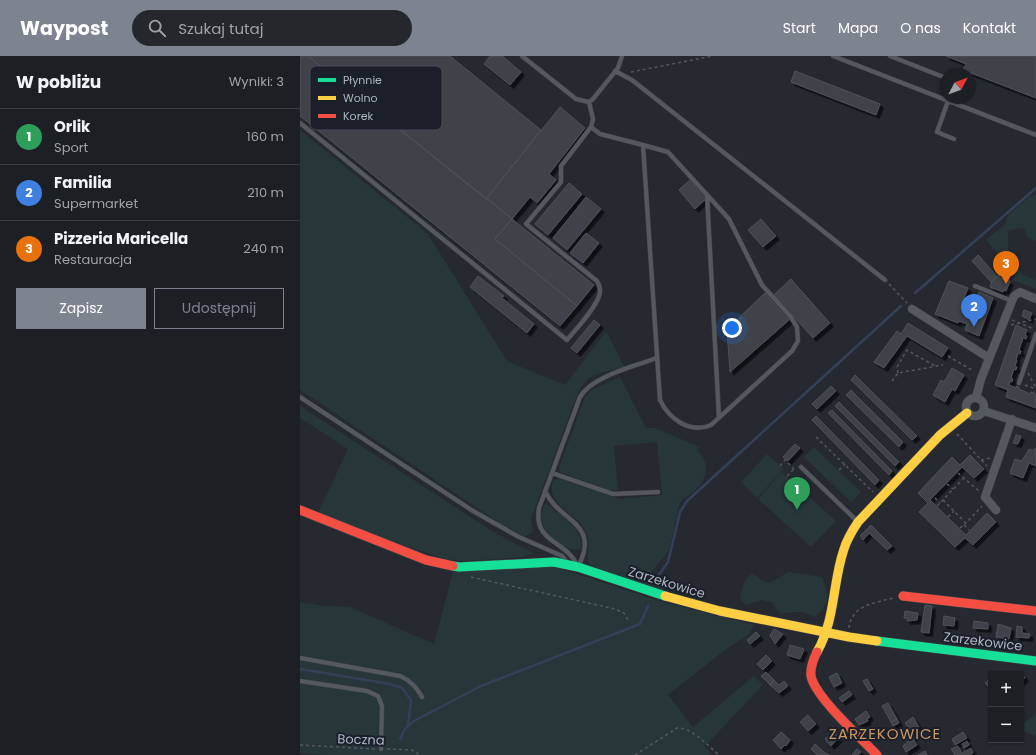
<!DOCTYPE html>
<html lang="pl">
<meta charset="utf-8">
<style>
:root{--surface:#1c1f24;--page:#25272c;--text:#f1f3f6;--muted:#a0a2a6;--line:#3a3d41;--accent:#7e8390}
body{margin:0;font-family:Poppins,sans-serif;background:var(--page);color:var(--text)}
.controls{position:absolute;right:12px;bottom:12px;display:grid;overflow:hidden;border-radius:0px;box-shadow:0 1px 3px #0004}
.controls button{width:36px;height:36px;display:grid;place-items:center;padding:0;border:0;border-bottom:1px solid var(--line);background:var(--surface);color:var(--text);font:20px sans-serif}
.compass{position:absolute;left:640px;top:12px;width:36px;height:36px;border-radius:50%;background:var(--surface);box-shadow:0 1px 3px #0004;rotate:49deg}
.you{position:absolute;left:432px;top:272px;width:14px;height:14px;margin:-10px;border:3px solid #fff;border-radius:50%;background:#1a73e8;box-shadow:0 0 0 6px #1a73e833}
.badge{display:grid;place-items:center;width:26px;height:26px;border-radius:50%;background:var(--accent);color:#fff;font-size:13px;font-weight:700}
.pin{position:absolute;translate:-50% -33px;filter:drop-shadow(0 1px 2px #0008)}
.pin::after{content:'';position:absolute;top:21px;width:14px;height:12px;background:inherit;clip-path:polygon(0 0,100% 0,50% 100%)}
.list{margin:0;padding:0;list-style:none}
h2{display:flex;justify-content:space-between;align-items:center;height:52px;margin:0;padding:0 16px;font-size:17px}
h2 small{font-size:13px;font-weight:400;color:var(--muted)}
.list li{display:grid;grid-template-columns:26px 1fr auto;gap:12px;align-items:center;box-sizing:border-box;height:56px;padding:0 16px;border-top:1px solid var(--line)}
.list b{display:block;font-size:15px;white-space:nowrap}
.list p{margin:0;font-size:13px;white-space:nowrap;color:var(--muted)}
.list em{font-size:13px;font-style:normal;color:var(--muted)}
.actions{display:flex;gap:8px;padding:12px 16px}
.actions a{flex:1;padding:9px 0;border:1px solid var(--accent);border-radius:0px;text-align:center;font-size:14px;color:var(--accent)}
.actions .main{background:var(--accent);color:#fff}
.icon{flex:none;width:22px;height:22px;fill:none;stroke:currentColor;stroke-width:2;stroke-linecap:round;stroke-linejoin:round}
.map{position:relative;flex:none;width:736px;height:699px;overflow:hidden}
header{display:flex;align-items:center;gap:24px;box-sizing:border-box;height:56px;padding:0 20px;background:var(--accent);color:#fff}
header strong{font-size:19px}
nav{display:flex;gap:22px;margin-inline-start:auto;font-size:14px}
.search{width:280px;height:36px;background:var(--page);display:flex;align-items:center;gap:10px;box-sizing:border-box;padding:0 14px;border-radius:22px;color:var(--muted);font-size:15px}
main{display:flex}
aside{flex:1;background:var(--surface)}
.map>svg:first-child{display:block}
.green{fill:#273639}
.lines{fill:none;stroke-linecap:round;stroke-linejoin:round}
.stream{stroke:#344058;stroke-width:2.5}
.building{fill:#404349;stroke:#4d5159;filter:url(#shadow)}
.lane-casing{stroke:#43454b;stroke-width:5}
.street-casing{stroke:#43454b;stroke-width:9}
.fast-casing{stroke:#43454b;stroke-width:10}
.slow-casing{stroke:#43454b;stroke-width:10}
.jam-casing{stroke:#43454b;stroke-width:10}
.path{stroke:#53575d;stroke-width:1.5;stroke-dasharray:3 3;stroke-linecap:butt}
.lane{stroke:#55585f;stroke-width:4}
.street{stroke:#55585f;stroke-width:8}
.fast{stroke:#16e098;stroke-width:9}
.slow{stroke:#ffcf43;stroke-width:9}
.jam{stroke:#f24e42;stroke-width:9}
.labels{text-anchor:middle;stroke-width:4;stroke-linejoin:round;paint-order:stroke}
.street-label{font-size:13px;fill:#aeb4c3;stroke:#1a1f2a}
.quarter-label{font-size:15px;letter-spacing:1px;fill:#cc9860;stroke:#1a1f2a}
.key{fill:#1a1f2a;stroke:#464c58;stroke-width:1}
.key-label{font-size:11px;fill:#aeb4c3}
</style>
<header>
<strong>Waypost</strong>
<div class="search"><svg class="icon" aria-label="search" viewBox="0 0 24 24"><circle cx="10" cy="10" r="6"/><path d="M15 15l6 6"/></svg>Szukaj tutaj</div>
<nav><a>Start</a><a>Mapa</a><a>O nas</a><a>Kontakt</a></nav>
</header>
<main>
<aside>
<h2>W pobliżu<small>Wyniki: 3</small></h2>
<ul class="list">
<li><span class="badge" style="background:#2e9e5b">1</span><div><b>Orlik</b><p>Sport</p></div><em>160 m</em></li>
<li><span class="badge" style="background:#3f7fe0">2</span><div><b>Familia</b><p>Supermarket</p></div><em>210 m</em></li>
<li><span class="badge" style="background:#e8710a">3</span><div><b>Pizzeria Maricella</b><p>Restauracja</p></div><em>240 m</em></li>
</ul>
<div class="actions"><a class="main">Zapisz</a><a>Udostępnij</a></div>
</aside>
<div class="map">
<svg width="736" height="699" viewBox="0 0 736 699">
<defs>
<filter id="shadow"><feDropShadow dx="3.5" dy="3.5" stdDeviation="0" flood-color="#0009"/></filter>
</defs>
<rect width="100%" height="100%" fill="#262930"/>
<path class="green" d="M0,74l128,104 79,127 58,24 41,-54 19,37c-21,4 -34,3 -46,22l-48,129 2,13 -8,5 -27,-15 -198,-132z
M736,138v48l-9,-5 -3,-9 -14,2 -2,3v16l14,25 14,6v9l-23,-9 3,-6 -30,-34 19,-16 3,-9 21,-18z
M320,321l26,51h9l45,19 -3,3c21,22 2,39 -17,52l-11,48 -19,24 15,5 -3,13 -69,-25 -5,-6c-2,-11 4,-18 -3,-31 -9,-17 -40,-25 -32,-49l6,-3 60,21 43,-4 -5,-53 -43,4 4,44 -8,1 -50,-19 -1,-5 26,-70 8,-8z
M0,350l192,125 42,22 -11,4 -57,4 -22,-2 -64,-22 -62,-24 30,-64 -48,-31z
M514,391l47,45 -10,10 -47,-45z
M467,398l17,15 -27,29 -16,-16z
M482,416l54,49 -25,26 -53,-48z
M245,447c13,10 41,27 36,46 -16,4 -39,-15 -40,-31 0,-5 3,-11 4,-15z
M236,509l23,3 100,33 95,24 -5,9 -24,16 -57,45 25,32 61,-51 9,9 -54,57 -5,3 7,8 -3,2h-383l-25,-2v-69h7l1,-5 -8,-1v-76l25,4 25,1 84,37 19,-72z
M488,516l34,5c7,20 9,25 -7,40 -5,-2 -11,-5 -16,-5 -16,-1 -18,8 -27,-10l-11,-2 -15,5 -6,-5c1,-10 4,-22 13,-27l8,7 9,3z
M736,658v22l-15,-5v-6z"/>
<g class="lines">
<path class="stream" d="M615,237l121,-105
M358,520l10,-14 12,-50 7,-11 214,-195
M0,613l90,15 12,4 9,12 -3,26
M100,683l5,-10 9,-8 67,-35 159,-62 8,-18"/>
</g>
<path class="building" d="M0,0h8l204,163 -17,20 82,67 -17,20 -260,-210z
M8,0h142l91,74 -55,69z
M190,0h12l19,16 -11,13 -26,-21z
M646,0h90v42l-73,-28 3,-6z
M495,15l85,33 -4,11 -85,-33z
M260,51l25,21 -36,46 7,6 -19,23 -7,-6 -18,22 -25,-21z
M391,123l17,18 -13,12 -16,-19z
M269,127l13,11 -34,41 -13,-11z
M286,141l15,12 -34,41 -14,-12z
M212,163l82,66 -17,21 -82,-67z
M461,163l15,17 -13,11 -15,-17z
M286,177l13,10 -16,20 -13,-10z
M678,199l19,21 -6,6 -19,-21z
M699,219l2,3 9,3 -4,10 -2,-1 -1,2 -13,-5 2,-6z
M178,220l26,20 -2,2 32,26 -7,9 -57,-46z
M491,223l39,44 -17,15 -39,-43z
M649,225l19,7 -8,20 12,5 7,-21 14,6 -14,38 -14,-6 2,-6 -8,-3 -1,2 -23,-9z
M465,237l24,27 -59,52 -3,-43z
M724,254l8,3 -3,7 -7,-4z
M294,264l6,5 -23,28 -6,-5z
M608,267l40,25 -6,9 -35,-21 -23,32 -10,-6 23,-31 4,3z
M716,269l11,5 -2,5 2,1 -1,3 -3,-1 -4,12 2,1 -1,3 -2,-1 -2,7h1l-2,6 2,1 -1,3 -2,-1 -3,9 2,1 -1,3 -2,-1 -1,4 7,3 1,-2 2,1v2l11,5 1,-2 4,1 1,15 -30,-11 2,-7 -13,-5z
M652,312l12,7 -9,16 -3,-2 -7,13 -12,-7 8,-15 3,2z
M555,319l62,61 -5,4 -61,-60z
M531,330l5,5 -19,18 -5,-5z
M551,334l52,52 -4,5 -53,-52z
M539,346l60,60 -4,4 -60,-60z
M532,354l60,61 -3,4 -61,-62z
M516,360l63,64 -4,5 -63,-65z
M716,379l5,1 -3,8 -5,-1z
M495,388l5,4 -12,13 -5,-4z
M735,392l1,18 -7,-3 -6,15 -13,-5 5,-14 7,2 7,-12 5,2z
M670,399l14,14 -10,9 -12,-11 -32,33 36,35 21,-22 9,9 -23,23 -8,-7 -10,9 -36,-35 9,-9 -10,-10 34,-36 8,8z
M571,469l21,21 -5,4 -18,-17 -6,7 -3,-4z
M625,549l7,1 -3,27 -8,-1z
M605,555l13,2 -1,7 -10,1 1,-2 -4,-1z
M644,560l11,2 -1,8 -11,-1z
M674,565l14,2v6l-15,-1z
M698,568l13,4 -2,11 -13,-2z
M717,570l5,1v6l8,1 -1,4 -13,-1z
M474,573l9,5 -8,10 -5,-9z
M456,576l4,4 -10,8 -3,-4z
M490,589l14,4 -4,10 -13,-4z
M466,599l6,6 -9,9 -6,-6z
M466,616l8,8 -4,5 -9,-9z
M537,617l5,10 -8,4 -5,-10z
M721,617l4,5 -4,4 -1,-8z
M691,622v11l-6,-6z
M567,623l6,10 -4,2 -6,-10z
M474,624l5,5 5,-4 4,5 -9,7 -9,-8z
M549,635l3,4 -10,7 -3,-4z
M588,647l9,16 -6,3 -9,-16z
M566,655l4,6 -3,2 1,2 -9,4 -4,-6z
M508,659l8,9 -8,7 -8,-9z
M613,661l6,10 -8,5 -6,-9z
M597,663l2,4 -6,3 -2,-4z
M481,676l9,8 -4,6 -1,-1 -4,4 -8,-9z
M533,676l6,6 -8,8 -6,-7z
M663,676l4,6 -12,7 -3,-6z
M612,682l5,7 -11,7 -3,-6z
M667,685l2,4 -5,3 -2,-4z
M515,688l9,8 5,3h-12l-6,-6z
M658,690l4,7 9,-5 2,5 -4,2h-14l-4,-6z
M557,693l4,3 -3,3h-6z
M625,695l2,4h-9z"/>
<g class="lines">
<defs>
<path id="lane" d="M222,0l54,43 13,3 4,-3 25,-31 4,-12
M533,0l203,79
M590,0l56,22
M315,15l17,9 253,200
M648,45l-11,31 17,7
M0,67l267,217c8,-10 34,-37 33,-50 0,-3 -1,-6 -3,-9l-71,-57 35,-42v-16l30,-39 2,-8 -4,-17
M291,71l9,7 43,11 17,255c9,19 30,34 51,25l81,-74 6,-10 -1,-14 -7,-11 -28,-31 -33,-66 -61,-67 -25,-7
M407,139l12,223
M675,230l37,15
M719,327l17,-49
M0,341l173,114 46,26 43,19 5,6
M501,411l56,54
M252,417l61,21 45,-2
M245,435c14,31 55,31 34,74
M277,509c-11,-25 -44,-22 -38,-57l41,-111c12,-21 54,-30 76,-39
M0,602l100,18c11,5 16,11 22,21
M0,625l67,10 11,5 4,10 -1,43"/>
<path id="street" d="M612,253l77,49
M666 351a9 9 0 1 1 18 0a9 9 0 1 1-18 0Z
M676,342l5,-19 33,-83 6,-4 16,7
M684,355l52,17
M696,454l-11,-13 27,-78"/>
<path id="fast" d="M153,510l6,1 95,-5 24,5 87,29
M577,585l159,20"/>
<path id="slow" d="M365,540l55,15 129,26 28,4
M517,596c19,-34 15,-68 27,-103 3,-10 8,-18 14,-27l82,-87 27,-22"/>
<path id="jam" d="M0,454l126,50 27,6
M603,540l133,15
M517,596c-4,8 -7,16 -6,24 4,21 50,62 66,79"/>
</defs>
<use href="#lane" class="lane-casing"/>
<use href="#street" class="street-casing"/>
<use href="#fast" class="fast-casing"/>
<use href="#slow" class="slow-casing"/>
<use href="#jam" class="jam-casing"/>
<path class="path" d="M331,16l82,-16
M589,228l18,19
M712,264l22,9
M711,269l25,-6
M648,300l24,14
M598,317l-1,-6 10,-17 28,16
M728,317l8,15
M592,325l6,-8 45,-8
M725,329l11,4
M657,378l30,32
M516,381l57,55
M681,404l10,-2
M480,410l5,-6 9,9
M539,414l6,-6
M658,417l21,18
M487,420l7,-7
M647,428l6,5
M635,442l5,5
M643,444l23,23 16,-17
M637,450l26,-27
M648,461l6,-6
M664,469l5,5
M660,472l6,-5
M171,521l144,32 9,4 4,7
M549,572c2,-23 26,-25 44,-30
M0,689l75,4
M87,693l25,1 8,5
M335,699l42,-27c16,0 30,17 42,27"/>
<use href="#lane" class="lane"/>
<use href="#street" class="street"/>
<use href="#fast" class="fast"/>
<use href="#slow" class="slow"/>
<use href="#jam" class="jam"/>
</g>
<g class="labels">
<g class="street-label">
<text transform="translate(367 526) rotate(17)" y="5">Zarzekowice</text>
<text transform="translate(683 585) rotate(7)" y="5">Zarzekowice</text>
<text transform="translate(61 683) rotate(2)" y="5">Boczna</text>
</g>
<g class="quarter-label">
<text x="585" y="683">ZARZEKOWICE</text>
</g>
</g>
<rect x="10" y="10" width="132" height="64" rx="6" class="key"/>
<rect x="18" y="22" width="18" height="4" fill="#16e098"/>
<rect x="18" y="40" width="18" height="4" fill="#ffcf43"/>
<rect x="18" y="58" width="18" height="4" fill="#f24e42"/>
<g class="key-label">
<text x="43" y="28">Płynnie</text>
<text x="43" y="46">Wolno</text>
<text x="43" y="64">Korek</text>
</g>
</svg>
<div class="controls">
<button>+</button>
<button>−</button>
</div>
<svg class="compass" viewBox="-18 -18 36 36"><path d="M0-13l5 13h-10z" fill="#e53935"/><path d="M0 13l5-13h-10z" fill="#a0a2a6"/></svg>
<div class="you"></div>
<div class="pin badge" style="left:497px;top:454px;background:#2e9e5b">1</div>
<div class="pin badge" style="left:674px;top:271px;background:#3f7fe0">2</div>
<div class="pin badge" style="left:706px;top:228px;background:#e8710a">3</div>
</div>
</main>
